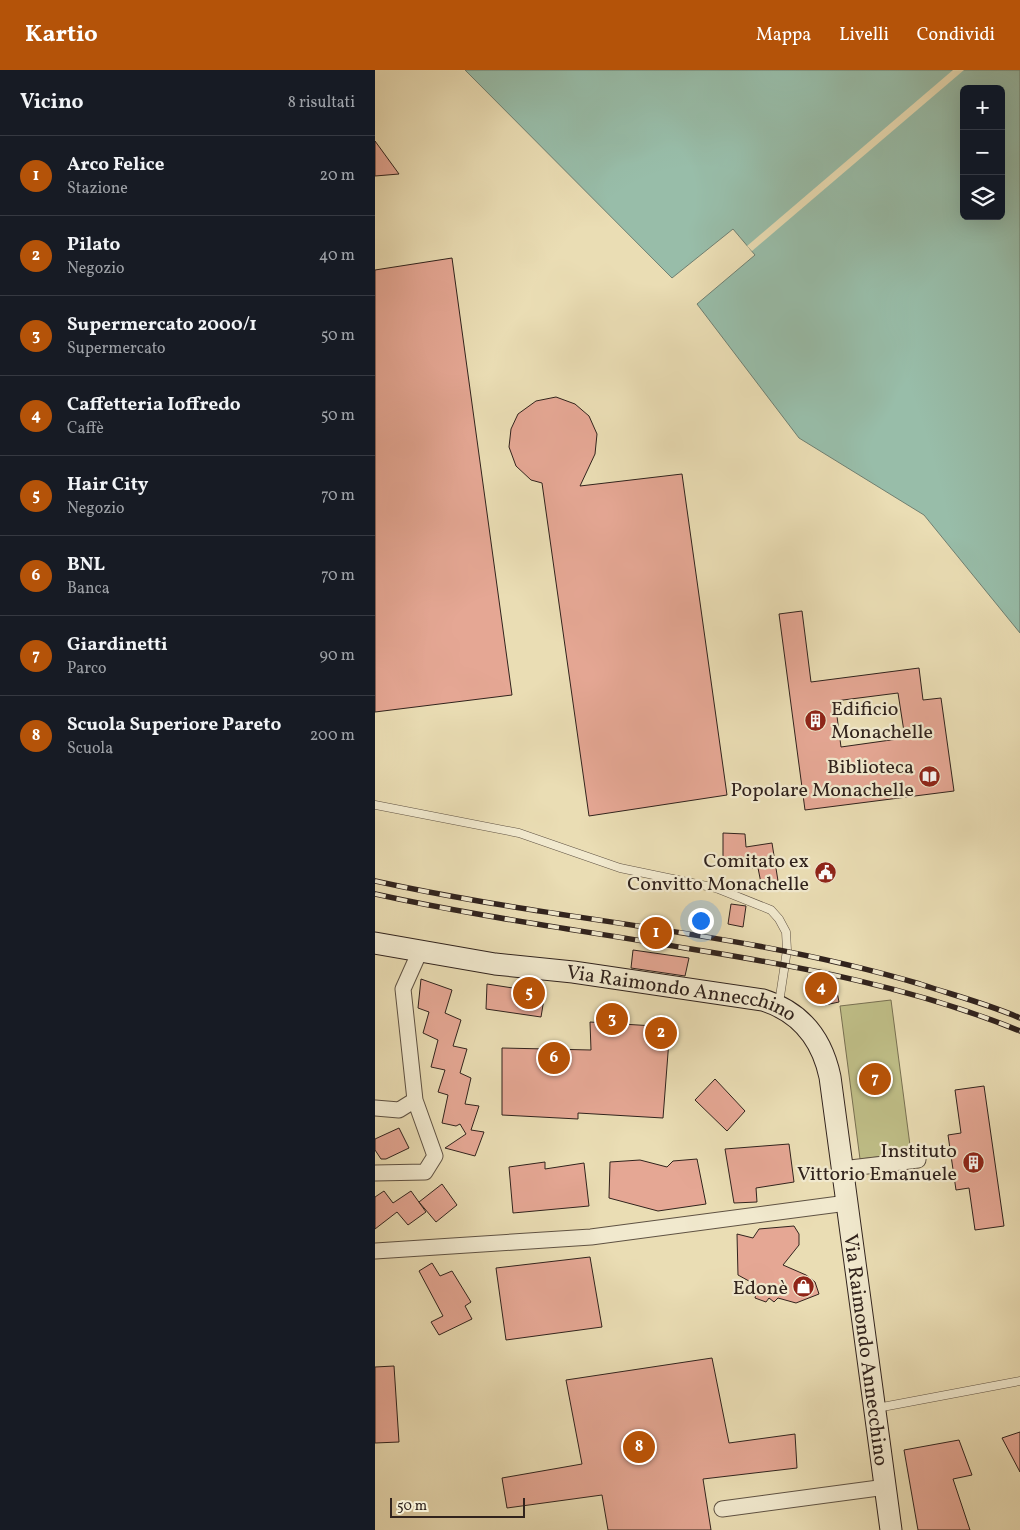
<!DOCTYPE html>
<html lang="it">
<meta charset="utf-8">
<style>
:root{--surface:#171b24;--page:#242831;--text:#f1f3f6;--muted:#9ea1a6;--line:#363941;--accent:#b45309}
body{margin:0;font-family:Vollkorn,serif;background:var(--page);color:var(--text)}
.controls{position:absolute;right:15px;top:15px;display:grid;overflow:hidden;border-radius:8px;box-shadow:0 5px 20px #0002}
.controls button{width:45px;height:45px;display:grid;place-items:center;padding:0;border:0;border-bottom:1px solid var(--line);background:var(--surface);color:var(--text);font:25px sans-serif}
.scale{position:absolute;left:15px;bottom:12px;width:135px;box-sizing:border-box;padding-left:5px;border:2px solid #31231d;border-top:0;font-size:14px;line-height:18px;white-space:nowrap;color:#31231d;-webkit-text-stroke:4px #f1e9ce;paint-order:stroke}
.you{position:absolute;left:325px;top:850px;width:18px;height:18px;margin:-12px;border:4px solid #fff;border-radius:50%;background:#1a73e8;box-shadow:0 0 0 8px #1a73e833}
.badge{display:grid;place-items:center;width:32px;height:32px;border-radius:50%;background:var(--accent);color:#fff;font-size:16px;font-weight:700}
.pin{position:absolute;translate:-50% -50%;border:2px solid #fff;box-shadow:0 1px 5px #0006}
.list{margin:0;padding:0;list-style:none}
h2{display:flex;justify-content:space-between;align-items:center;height:65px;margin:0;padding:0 20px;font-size:21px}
h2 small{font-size:16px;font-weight:400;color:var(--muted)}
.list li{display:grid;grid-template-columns:32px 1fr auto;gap:15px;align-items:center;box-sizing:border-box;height:80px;padding:0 20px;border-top:1px solid var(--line)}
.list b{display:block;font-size:19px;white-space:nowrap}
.list p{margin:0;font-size:16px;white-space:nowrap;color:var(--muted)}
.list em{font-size:16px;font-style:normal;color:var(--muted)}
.icon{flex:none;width:28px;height:28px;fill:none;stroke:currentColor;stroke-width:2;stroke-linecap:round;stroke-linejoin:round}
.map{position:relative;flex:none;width:645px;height:1460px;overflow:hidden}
header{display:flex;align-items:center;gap:30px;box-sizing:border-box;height:70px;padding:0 25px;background:var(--accent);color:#fff}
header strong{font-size:24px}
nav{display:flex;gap:28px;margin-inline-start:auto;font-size:18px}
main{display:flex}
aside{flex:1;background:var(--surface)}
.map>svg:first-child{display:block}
.green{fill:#bfbe87;stroke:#787052}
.water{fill:#98bda9;stroke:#6f7f71;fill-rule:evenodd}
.pier{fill:#eaddb4}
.building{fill:#e5a794;stroke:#31231d;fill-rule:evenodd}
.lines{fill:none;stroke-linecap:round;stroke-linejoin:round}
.lane-casing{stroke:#5f5243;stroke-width:9}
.street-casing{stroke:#5f5243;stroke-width:17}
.secondary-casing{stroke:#31231d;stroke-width:23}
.lane{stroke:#f1e9ce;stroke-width:8}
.street{stroke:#f1e9ce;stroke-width:15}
.secondary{stroke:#f1e9ce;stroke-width:21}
.rail-casing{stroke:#31231d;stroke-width:5.5}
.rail{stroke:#f1e9ce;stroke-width:4;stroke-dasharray:11;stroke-linecap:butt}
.labels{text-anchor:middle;stroke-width:4.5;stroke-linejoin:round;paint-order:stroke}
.poi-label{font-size:20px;fill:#31231d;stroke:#f1e9ce;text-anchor:end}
.street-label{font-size:20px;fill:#31231d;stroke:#f1e9ce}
</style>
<header>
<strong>Kartio</strong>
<nav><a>Mappa</a><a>Livelli</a><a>Condividi</a></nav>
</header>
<main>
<aside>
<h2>Vicino<small>8 risultati</small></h2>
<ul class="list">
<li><span class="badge">1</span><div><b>Arco Felice</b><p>Stazione</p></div><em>20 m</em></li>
<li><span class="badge">2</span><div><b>Pilato</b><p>Negozio</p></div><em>40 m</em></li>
<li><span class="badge">3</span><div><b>Supermercato 2000/1</b><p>Supermercato</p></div><em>50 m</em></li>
<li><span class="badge">4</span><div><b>Caffetteria Ioffredo</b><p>Caffè</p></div><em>50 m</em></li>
<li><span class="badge">5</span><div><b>Hair City</b><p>Negozio</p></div><em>70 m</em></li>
<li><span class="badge">6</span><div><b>BNL</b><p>Banca</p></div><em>70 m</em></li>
<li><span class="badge">7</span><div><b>Giardinetti</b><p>Parco</p></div><em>90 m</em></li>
<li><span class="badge">8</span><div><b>Scuola Superiore Pareto</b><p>Scuola</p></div><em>200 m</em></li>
</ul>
</aside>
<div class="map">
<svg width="645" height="1460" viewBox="0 0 645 1460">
<rect width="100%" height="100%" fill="#eaddb4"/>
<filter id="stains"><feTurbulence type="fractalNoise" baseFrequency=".004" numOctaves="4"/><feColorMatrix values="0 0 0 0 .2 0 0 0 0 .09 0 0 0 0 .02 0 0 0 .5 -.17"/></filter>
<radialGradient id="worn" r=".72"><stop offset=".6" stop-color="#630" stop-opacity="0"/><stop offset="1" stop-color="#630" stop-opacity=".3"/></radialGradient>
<path class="green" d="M516,930l20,153 -51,6 -20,-153z"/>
<path class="water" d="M90,0h555v563l-96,-118 -125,-77 -102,-134 58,-49 -22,-26 -61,49zM589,19h37v127h-37z"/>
<path class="pier" d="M578,0h11l-212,181 -5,-5z"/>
<path class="building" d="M0,71l24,33 -24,2z
M77,188l60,437 -137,17v-442z
M181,327l19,7 14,12 8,18 -2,20 -15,32 102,-12 45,321 -138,21 -47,-333 -11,-3 -15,-14 -7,-19 2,-18 7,-15 18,-13z
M427,541l9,71 108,-14 4,32 18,-2 13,93 -149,19 -26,-196zM523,623l7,45 -64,9 -6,-46z
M348,763l22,1 1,13 26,-4 6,38 -17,2 -3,-15 -35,-1z
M356,834l15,2 -3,21 -15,-3z
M258,880l56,8 -4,18 -54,-8z
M46,909l31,11 -7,23 16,7 -8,26 14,3 -7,24 11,5 -6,26 14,2 -8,24 13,2 -9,24 -30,-8 21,-14 -6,-10 -4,2 -14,-3 6,-28 -10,-3 7,-22 -14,-3 7,-27 -15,-7 6,-21 -11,-4z
M431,910l29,2 4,20 -14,3 -3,-10 -17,-1z
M112,914l58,9 -4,24 -55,-8z
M215,952l80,5 -7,91 -85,-5v6l-76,-4v-67l89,2z
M340,1009l30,32 -18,20 -32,-31z
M609,1016l20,140 -29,4 -6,-42 -13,2 -8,-55 13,-2 -6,-43z
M24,1058l10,20 -23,11h-5l-6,-9v-11z
M414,1074l5,38 -38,6 1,14 -23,1 -9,-54z
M322,1089l9,45 -48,7 -49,-13 1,-36 30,-2 27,7 6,-6z
M170,1092v7l39,-6 5,43 -76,7 -4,-46z
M67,1114l15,21 -21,17 -17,-20z
M9,1121l9,12 18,-12 15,21 -18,13 -11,-13 -22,17v-32z
M419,1156l5,8v11l-16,20 23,10 9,7 4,12 -23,9 -18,-5 -4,4 -5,-4 -3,4 -11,-4 3,-12 -20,-11 -1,-41 16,4 6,-9z
M215,1187l12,70 -96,13 -10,-72z
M57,1193l8,13 12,-5 19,31 -6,4 7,13 -33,16 -8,-13 12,-6 -24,-45z
M337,1288l17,85 66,-9 2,34 -94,11 8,51h-103l-6,-35 -95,13 -5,-30 80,-14 -16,-84z
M19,1296l5,76 -24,1v-76z
M645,1362v40l-18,-34z
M584,1370l13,35 -19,4 17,51h-52l-14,-80z"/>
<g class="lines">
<defs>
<path id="lane" d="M0,735l144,28 101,35 96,20 55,22 8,9 7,13 1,18 -8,53
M502,1338l143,-27"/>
<path id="street" d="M0,1038l24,2 16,-10 -12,-111 17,-38
M467,1099l76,-9
M0,1103l50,-1 10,-16 -20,-56
M0,1181l216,-14 256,-34
M347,1439l164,-22"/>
<g id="secondary">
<path id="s1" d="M0,873l120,21 78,8 190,28c38,12 59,39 67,77l61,453"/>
</g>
</defs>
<use href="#lane" class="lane-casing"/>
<use href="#street" class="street-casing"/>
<use href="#secondary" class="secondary-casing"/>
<use href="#lane" class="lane"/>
<use href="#street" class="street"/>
<use href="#secondary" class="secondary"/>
<defs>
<path id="rail" d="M0,811c181,40 367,50 545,103 33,11 68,20 100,34
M0,824c104,23 211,37 316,55 112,18 224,39 329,82"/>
</defs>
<use href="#rail" class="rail-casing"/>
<use href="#rail" class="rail"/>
</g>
<defs>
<symbol id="building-disc" viewBox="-11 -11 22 22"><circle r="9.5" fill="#8f2418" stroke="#f1e9ce"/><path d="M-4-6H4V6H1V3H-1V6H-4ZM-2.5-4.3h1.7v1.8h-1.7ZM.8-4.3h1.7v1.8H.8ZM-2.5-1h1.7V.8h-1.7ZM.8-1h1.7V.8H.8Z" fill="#fff"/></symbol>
<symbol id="library-disc" viewBox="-11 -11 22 22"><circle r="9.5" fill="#8f2418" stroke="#f1e9ce"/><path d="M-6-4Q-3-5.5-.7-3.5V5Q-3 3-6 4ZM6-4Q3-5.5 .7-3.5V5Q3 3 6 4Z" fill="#fff"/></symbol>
<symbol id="civic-disc" viewBox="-11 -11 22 22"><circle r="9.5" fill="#8f2418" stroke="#f1e9ce"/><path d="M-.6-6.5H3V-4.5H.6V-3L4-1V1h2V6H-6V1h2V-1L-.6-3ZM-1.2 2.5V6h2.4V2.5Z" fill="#fff"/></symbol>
<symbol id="shop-disc" viewBox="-11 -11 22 22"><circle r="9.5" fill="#8f2418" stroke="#f1e9ce"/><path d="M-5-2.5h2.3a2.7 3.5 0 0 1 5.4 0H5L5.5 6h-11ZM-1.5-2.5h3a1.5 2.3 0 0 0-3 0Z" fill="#fff"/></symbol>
</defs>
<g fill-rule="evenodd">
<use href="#building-disc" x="428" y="638" width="25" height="25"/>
<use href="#library-disc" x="542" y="694" width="25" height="25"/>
<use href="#civic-disc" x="438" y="790" width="25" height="25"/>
<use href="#building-disc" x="586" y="1080" width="25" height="25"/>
<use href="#shop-disc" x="416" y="1204" width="25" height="25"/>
</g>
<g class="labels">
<g class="poi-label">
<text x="456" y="645" text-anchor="start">Edificio<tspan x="456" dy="23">Monachelle</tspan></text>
<text x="539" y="703">Biblioteca<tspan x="539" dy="23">Popolare Monachelle</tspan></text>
<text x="434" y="797">Comitato ex<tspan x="434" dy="23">Convitto Monachelle</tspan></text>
<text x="582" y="1087">Instituto<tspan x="582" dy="23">Vittorio Emanuele</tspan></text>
<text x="413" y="1224">Edonè</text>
</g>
<g class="street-label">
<text dy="7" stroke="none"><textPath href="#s1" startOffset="311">Via Raimondo Annecchino</textPath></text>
<text dy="7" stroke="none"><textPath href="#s1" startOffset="775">Via Raimondo Annecchino</textPath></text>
</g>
</g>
<rect width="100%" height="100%" filter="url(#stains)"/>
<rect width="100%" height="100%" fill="url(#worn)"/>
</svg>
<div class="controls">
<button>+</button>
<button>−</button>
<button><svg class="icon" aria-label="layers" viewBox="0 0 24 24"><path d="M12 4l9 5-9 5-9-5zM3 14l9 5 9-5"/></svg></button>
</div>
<div class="scale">50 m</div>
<div class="you"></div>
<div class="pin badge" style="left:281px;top:863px">1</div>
<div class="pin badge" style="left:286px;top:963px">2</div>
<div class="pin badge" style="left:237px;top:949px">3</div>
<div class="pin badge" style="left:446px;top:918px">4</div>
<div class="pin badge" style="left:154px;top:923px">5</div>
<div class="pin badge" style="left:179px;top:988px">6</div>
<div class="pin badge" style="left:500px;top:1009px">7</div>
<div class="pin badge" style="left:264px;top:1377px">8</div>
</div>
</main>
